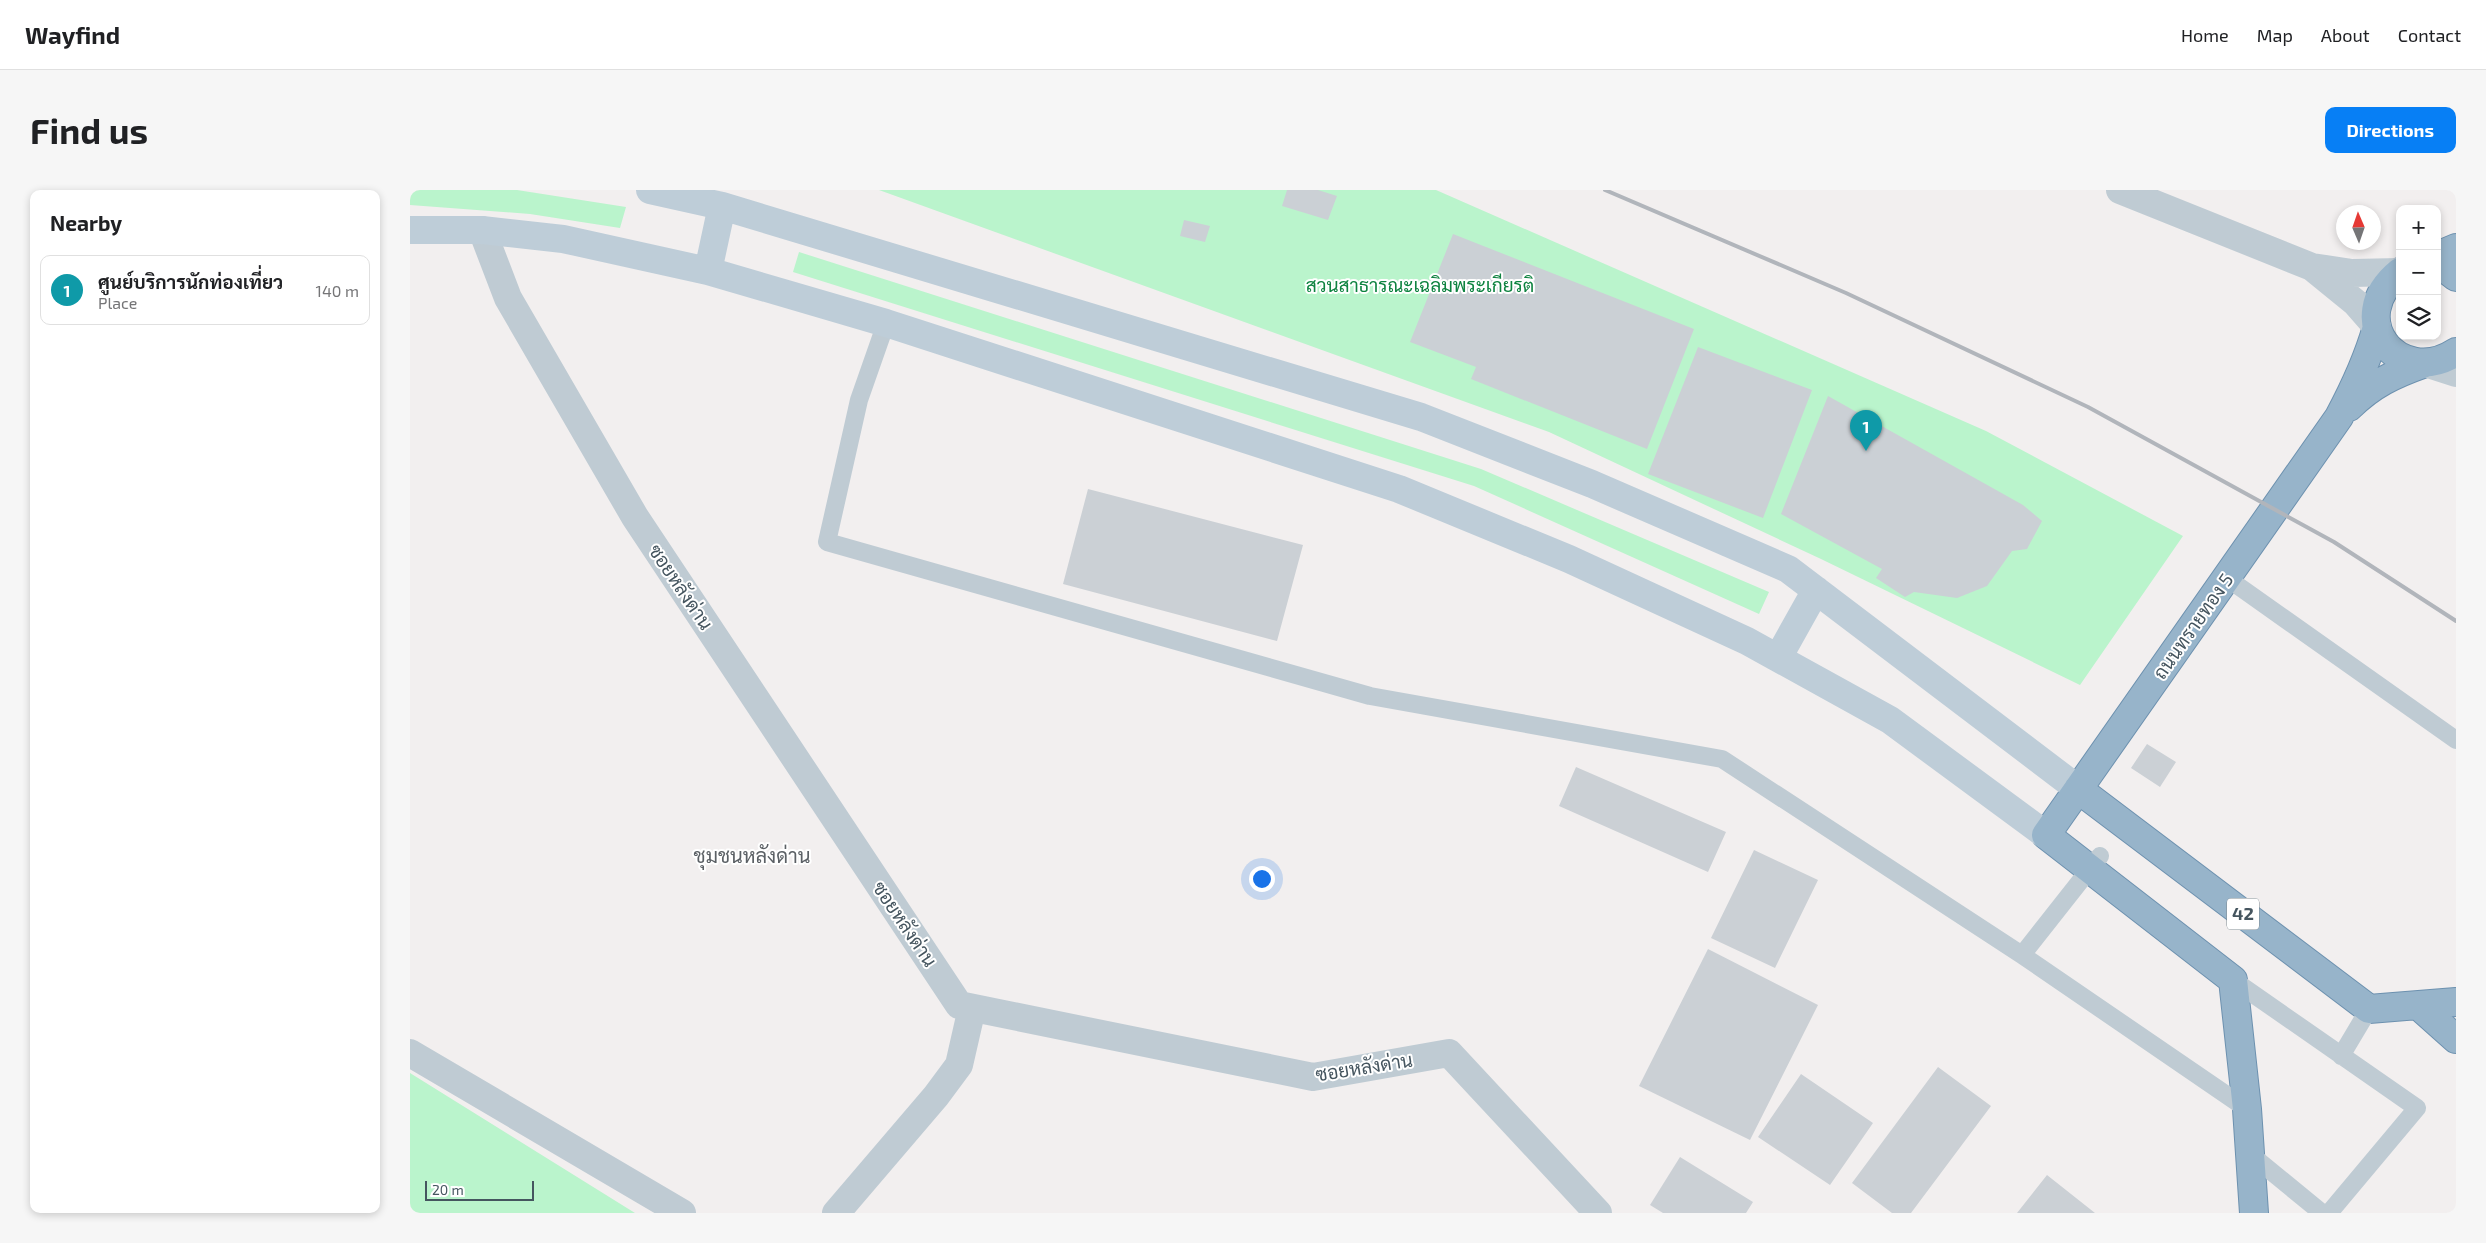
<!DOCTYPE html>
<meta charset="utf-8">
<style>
:root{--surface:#fff;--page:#f6f6f6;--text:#202124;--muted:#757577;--line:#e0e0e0;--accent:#077ff5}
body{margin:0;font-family:"Exo 2",Sarabun,sans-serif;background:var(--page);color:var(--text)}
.controls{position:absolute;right:15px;top:15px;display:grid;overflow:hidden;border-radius:10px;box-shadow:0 2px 8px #0003}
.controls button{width:45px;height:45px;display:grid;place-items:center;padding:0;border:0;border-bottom:1px solid var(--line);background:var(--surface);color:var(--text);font:25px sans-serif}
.compass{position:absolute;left:1926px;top:15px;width:45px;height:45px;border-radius:50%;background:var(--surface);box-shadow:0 2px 8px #0003;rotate:358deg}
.scale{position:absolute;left:15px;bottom:12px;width:109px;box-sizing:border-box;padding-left:5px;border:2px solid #45555f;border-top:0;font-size:14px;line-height:18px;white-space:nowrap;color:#45555f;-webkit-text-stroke:4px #fff;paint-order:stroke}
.you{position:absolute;left:851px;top:688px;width:18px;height:18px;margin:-12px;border:4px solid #fff;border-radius:50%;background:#1a73e8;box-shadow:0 0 0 8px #1a73e833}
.badge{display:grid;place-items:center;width:32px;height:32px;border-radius:50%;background:var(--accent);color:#fff;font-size:16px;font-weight:700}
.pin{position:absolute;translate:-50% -41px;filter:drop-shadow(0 1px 2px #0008)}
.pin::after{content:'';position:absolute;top:26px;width:18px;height:15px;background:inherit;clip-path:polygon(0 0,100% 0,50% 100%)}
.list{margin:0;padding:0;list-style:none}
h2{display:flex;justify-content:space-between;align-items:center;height:65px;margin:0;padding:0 20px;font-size:21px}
h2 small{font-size:16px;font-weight:400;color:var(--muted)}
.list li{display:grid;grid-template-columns:32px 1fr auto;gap:15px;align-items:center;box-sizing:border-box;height:70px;margin:0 10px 10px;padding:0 10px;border:1px solid var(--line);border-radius:10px}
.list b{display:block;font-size:19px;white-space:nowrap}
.list p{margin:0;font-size:16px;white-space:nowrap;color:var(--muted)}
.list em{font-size:16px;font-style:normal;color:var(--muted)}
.icon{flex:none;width:28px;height:28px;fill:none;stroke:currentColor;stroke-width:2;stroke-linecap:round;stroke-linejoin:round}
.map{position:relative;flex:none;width:2046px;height:1023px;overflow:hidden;border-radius:10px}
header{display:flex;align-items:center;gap:30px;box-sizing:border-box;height:70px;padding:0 25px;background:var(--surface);border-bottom:1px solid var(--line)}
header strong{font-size:24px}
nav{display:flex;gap:28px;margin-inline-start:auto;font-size:18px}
.intro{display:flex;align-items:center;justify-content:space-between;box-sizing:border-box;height:120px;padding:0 30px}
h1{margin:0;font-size:35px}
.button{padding:12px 22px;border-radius:10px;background:var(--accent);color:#fff;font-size:18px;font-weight:700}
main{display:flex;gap:30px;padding:0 30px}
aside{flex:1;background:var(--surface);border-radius:10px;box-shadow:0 2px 8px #0003}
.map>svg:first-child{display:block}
.green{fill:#baf4cc}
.building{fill:#cbd0d5}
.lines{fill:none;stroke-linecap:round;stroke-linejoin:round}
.trunk-casing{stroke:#6d91af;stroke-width:30}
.service{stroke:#bfcbd3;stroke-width:18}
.minor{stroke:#bfcbd3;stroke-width:28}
.secondary{stroke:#becdd8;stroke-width:28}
.trunk{stroke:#97b4ca;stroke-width:28}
.rail{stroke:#b1b5bb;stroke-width:4}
.labels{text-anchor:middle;stroke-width:4;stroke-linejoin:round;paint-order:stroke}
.shield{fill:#fff;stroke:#7d888f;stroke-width:1}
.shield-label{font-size:18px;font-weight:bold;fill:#45555f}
.park-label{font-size:19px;fill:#0e8340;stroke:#fff}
.street-label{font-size:19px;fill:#45555f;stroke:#fff}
.neighbourhood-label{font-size:20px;fill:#5b6065;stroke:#fff}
</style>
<header>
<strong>Wayfind</strong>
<nav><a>Home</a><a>Map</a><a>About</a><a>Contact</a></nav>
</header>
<div class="intro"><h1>Find us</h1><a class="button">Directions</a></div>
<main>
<aside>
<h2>Nearby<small></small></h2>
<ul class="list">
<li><span class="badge" style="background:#0f9aa8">1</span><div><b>ศูนย์บริการนักท่องเที่ยว</b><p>Place</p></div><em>140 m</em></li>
</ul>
</aside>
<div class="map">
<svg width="2046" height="1023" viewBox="0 0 2046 1023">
<rect width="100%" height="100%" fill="#f2efef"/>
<path class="green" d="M0,0h107l109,17 -6,21 -90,-14 -120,-9z
M469,0h557l550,241 197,105 -103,149 -259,-126 -272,-127z
M389,62l682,217 288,123 -10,22 -285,-128 -681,-214z
M0,883l225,140h-225z"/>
<path class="building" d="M877,0h31l19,6 -9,24 -46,-14z
M774,30l26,6 -5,16 -25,-6z
M1043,44l241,95 -47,120 -176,-70 5,-12 -66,-25z
M1288,157l114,43 -49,128 -115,-44z
M1418,206l195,109 19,16 -15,28 -15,2 -25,35 -30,12 -43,-6 -9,5 -29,-19 6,-9 -101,-55z
M678,299l215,56 -26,96 -214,-57z
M1737,554l29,18 -16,25 -29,-19z
M1166,577l150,65 -18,40 -149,-66z
M1344,660l64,30 -43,88 -64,-30z
M1298,759l110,56 -68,135 -111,-54z
M1528,877l53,39 -80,107h-19l-40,-30z
M1391,884l72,49 -43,62 -72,-48z
M1270,967l73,45 -7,11h-83l-13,-8z
M1637,985l48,38h-78z"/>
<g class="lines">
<defs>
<path id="trunk" d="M2027,66l19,-8
M2027,77l10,3 9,7
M1990,82c-58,47 -1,117 56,80
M1939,217c23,-23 45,-33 76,-44
M1668,599l291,220 87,-7
M2009,816l37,33
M1844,1023l-7,-104 -14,-129 -187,-145 293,-418c16,-30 29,-58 38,-90"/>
</defs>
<use href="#trunk" class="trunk-casing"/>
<path class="service" d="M476,133l-27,77 -32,142 543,154 352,63 300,196 225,154
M1817,388l229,162
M1612,765l78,-99
M1823,790l184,128 -88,105
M1931,866l28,-47
M1840,964l72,59"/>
<path class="minor" d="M1710,0l192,77 40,6 48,-1
M72,40l26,68 127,219 324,488 354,72 136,-24 149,160
M1903,78l43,35 21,24
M2015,173l31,10
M0,863l272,160
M426,1023l100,-117 23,-31 13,-57"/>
<path class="secondary" d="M240,0l72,16 699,211 171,67 196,85 290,220
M0,40h72l81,9 145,32 178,52 513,166 170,70 178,82 143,79 156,115
M298,81l14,-65
M1368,468l38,-68"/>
<use href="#trunk" class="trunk"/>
<path class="rail" d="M1195,0l241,103 242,114 246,135 122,79"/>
</g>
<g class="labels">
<rect class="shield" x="1817" y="708.5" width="32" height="31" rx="4"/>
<g class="shield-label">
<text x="1833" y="730">42</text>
</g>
<g class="park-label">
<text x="1010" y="102">สวนสาธารณะเฉลิมพระเกียรติ</text>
</g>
<g class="street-label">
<text transform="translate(271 397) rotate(56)" y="7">ซอยหลังด่าน</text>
<text transform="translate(1783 436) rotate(-55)" y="7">ถนนทรายทอง 5</text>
<text transform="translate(495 734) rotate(56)" y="7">ซอยหลังด่าน</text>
<text transform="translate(954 877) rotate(-9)" y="7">ซอยหลังด่าน</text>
</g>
<g class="neighbourhood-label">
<text x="342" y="673">ชุมชนหลังด่าน</text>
</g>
</g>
</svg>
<div class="controls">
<button>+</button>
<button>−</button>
<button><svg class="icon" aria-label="layers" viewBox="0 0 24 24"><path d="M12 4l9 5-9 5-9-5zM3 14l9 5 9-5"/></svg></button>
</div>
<svg class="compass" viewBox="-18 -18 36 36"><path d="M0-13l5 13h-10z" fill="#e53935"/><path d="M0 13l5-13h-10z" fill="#757577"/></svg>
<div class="scale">20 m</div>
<div class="you"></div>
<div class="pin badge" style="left:1456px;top:261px;background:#0f9aa8">1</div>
</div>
</main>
